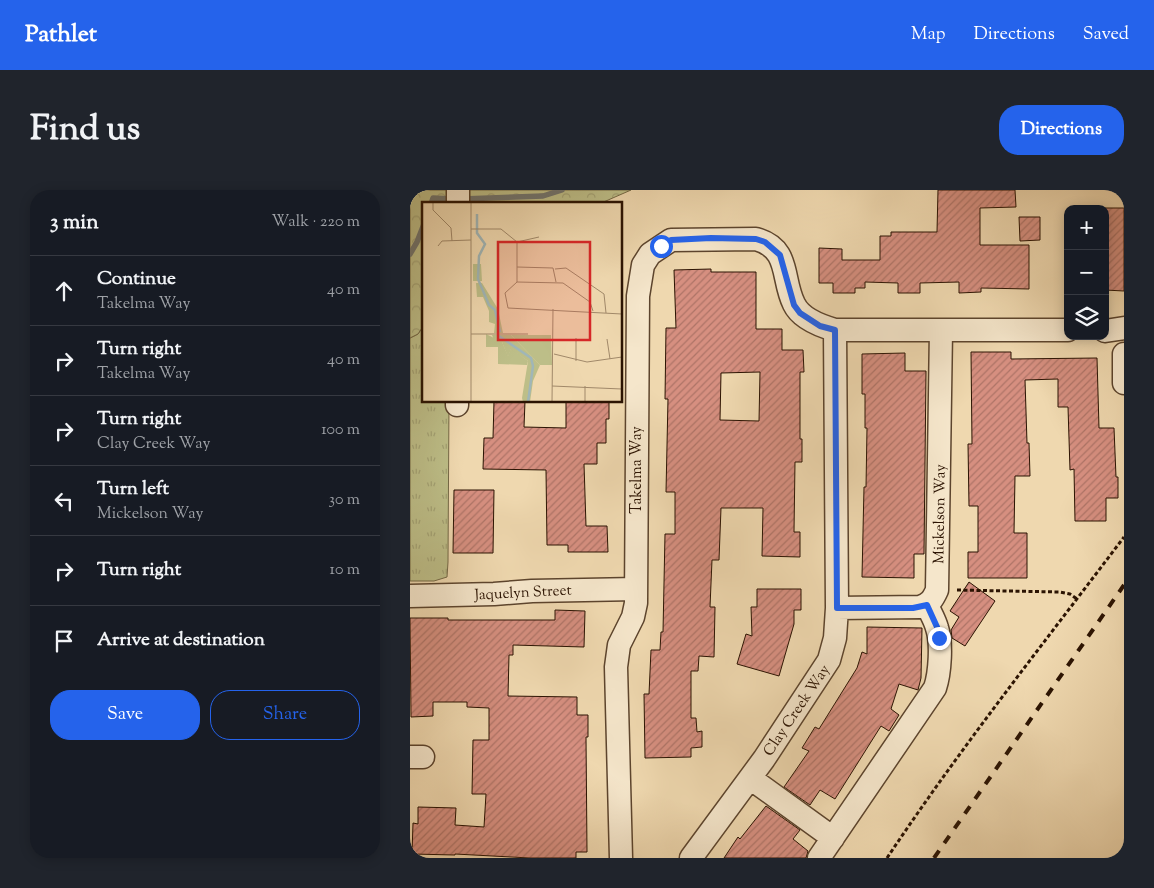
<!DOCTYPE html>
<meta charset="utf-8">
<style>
:root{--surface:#171b24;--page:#20242c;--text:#f1f3f6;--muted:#9ea1a6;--line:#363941;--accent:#2563eb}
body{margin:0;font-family:"Sorts Mill Goudy",serif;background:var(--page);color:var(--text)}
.controls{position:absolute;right:15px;top:15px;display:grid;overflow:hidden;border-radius:10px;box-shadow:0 2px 12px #0003}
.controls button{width:45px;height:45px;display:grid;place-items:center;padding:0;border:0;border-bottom:1px solid var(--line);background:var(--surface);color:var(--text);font:25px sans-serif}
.stop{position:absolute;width:15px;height:15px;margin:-11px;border:4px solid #2563eb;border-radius:50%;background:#fff}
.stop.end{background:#2563eb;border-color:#fff;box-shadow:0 1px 5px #0008}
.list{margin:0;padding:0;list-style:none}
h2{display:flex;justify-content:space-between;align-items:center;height:65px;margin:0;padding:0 20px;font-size:21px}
h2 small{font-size:16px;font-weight:400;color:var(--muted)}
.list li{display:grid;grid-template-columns:32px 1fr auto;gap:15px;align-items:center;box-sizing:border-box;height:70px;padding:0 20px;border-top:1px solid var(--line)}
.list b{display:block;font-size:19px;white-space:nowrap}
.list p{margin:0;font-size:16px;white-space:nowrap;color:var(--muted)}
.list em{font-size:16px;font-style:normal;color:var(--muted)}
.actions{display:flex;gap:10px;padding:15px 20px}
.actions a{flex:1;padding:11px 0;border:1px solid var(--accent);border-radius:20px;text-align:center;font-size:18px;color:var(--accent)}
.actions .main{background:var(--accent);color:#fff}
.icon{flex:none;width:28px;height:28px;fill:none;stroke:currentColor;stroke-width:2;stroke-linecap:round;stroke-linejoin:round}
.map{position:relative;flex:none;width:714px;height:668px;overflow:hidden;border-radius:20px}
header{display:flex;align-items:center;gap:30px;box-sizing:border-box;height:70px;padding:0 25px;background:var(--accent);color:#fff}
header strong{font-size:24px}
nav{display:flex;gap:28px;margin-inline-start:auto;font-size:18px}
.intro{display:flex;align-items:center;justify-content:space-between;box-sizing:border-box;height:120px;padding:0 30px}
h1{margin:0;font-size:35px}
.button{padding:12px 22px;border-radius:20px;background:var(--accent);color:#fff;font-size:18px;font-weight:700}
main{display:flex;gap:30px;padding:0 30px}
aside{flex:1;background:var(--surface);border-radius:20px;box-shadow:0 2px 12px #0003}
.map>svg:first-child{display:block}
.grass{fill:url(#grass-tufts);stroke:#746845}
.forest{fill:url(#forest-crowns);stroke:#746845}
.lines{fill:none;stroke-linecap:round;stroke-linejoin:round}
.stream{stroke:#71756f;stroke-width:5.5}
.building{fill:url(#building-hatch);stroke:#2b1302;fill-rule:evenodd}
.minor-casing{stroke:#5c442d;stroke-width:25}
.path{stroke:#2b1302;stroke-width:3;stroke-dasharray:4 2.5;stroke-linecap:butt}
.minor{stroke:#f5e6cb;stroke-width:22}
.rail{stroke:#2b1302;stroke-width:4;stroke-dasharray:9 9;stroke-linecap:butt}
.route{stroke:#2563eb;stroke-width:6}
.labels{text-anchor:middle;stroke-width:4;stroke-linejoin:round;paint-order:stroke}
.street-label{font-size:15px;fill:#2b1302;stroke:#f5e6cb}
.inset-river{fill:none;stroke:#a0b6b7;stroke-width:2.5}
.inset-road{fill:none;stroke:#a1896a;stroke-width:1}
.view{fill:#d62828;fill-opacity:0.15;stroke:#d62828;stroke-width:2.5}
.inset-edge{fill:none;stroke:#2b1302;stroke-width:2.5}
</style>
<header>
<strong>Pathlet</strong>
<nav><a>Map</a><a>Directions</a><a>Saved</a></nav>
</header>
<div class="intro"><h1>Find us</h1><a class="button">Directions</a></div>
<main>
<aside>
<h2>3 min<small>Walk · 220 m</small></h2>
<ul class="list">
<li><svg class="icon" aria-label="ahead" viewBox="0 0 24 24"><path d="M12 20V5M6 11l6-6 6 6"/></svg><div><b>Continue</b><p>Takelma Way</p></div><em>40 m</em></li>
<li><svg class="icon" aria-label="right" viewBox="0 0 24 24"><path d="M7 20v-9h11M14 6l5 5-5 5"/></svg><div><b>Turn right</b><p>Takelma Way</p></div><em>40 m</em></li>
<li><svg class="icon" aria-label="right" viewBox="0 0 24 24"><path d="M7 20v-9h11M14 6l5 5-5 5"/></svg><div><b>Turn right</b><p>Clay Creek Way</p></div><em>100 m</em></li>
<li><svg class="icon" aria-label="left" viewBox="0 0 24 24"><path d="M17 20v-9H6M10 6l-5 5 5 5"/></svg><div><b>Turn left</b><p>Mickelson Way</p></div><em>30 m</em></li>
<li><svg class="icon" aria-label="right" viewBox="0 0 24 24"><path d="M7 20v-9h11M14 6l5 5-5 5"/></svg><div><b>Turn right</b></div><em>10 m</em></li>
<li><svg class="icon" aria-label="arrive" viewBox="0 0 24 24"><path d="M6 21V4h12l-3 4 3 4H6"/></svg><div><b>Arrive at destination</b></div></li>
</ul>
<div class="actions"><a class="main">Save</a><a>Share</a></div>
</aside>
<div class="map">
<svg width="714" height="668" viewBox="0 0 714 668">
<defs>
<pattern id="grass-tufts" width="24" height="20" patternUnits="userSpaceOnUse" patternTransform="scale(1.25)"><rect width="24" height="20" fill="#bdbe88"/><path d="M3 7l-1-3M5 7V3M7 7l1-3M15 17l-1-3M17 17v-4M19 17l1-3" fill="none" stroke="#a3a274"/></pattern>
<pattern id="forest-crowns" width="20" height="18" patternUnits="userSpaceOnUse" patternTransform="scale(1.25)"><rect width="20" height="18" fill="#bdbe88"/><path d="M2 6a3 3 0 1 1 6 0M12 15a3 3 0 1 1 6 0" fill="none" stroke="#a3a274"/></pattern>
<pattern id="building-hatch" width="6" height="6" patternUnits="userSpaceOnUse" patternTransform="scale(1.25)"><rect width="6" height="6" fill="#d68f80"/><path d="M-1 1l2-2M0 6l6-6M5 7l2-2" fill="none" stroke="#ae7467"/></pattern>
</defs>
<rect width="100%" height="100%" fill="#efd8af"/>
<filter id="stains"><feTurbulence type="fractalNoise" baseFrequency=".004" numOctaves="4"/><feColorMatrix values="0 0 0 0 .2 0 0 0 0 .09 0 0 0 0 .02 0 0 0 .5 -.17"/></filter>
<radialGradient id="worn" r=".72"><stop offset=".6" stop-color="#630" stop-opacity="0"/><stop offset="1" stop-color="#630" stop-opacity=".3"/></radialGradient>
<path class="grass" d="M14,135v76h25l-1,161 -1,15 -13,4h-24v-243l8,-4z"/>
<path class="forest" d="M0,0h40v14h-26v121l-6,9 -8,4z
M54,0h167l-32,14h-135z"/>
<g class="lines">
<path class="stream" d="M52,9l81,-3 19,-6
M21,14l2,-6 20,1
M0,64l7,-12 7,-18"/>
</g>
<path class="building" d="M528,0h77l1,17 -36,1v37h49v44l-48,-1v4l-22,1v-11l-39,1v10h-22v-10l-33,-1v6h-10v5h-22v-10h-14v-35l23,1v11h38v-24h11v-4h46z
M695,18h19v83l-19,-1z
M609,27h21v23l-20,1z
M301,79v3h45v57h26v21h21l1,22h-4v67h2v23h-7l-1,70h6v25l-38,-1 1,-48h-42l-2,52h-7l-2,47h5l-1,50 -15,-1 -1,15h-7v47h5l1,14 5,-1v16l-11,1v9l-46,1 -1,-64h5l2,-44h9l1,-18h2l2,-98h10v-42h-9l2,-93h-3l1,-71h10l-2,-58zM350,182l-1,49 -39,-1 1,-47z
M561,162h40v7l86,-1 2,70h15l2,49h2v21h-12v23h-31l-1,-52 -4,1 -2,-63h-10v-28l-33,1 2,63h2l1,33h-15l-1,57h13v45h-59v-26h10v-46h-9l-1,-62h4z
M495,163v18h21l-2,183h-10v24l-52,-1 2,-90h2l1,-59h-2v-34h-3v-40z
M84,211h31l-1,26 42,1v-27h43v18h-3v24h-9v21h-13l2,62h21l1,26h-40v-7h-21l-1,-75 -63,-1 1,-31h9z
M44,300h40l-1,63h-40z
M559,392l26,19 -30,45 -13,-8 -1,-8 8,-13 -9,-6z
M347,399h44v21h-7v14l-15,52 -42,-12 9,-30 6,2 -1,-29h6z
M145,420l30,1 -1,36 -71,-2v10h-4l-1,41 69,1v18h11v22h-2l1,115h-11v6h-46l-75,-4v1l-43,-1 1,-31 5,1v-17l38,1 -1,17 29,2 2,-33h-14l1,-54h16v-32l-22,-1v-5h-34v14l-22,1 -1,-99h38v2h107z
M457,437l55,1 -1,50 -3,12 -19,-6 -8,25 8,6 -10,16 -8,-5 -46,73 -15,-9 -10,15 -26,-18 25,-36 -7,-3 13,-21 4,2 38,-61 5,-16 5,2z
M356,616l34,24 -7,9 15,12 -2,7h-82l14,-21 2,2z"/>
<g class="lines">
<defs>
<path id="minor" d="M48,14v-14
M695,141l19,-3
M714,164v29
M47,215v-4
M0,406l84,-2 38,-3 104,-2
M427,418l83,-1c10,-3 13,-8 17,-17l4,-260
M0,567h13
M340,588l83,60
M211,668l-5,-191 3,-22 14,-28 3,-14 2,-307 5,-31 7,-11 21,-14 85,-1c35,10 25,39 38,65 7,15 27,22 41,26h233
M281,668l73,-99 65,-99 6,-22 2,-30 -2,-278
M409,668l116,-170c5,-15 7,-45 2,-60 -2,-8 -7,-16 -10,-23"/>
</defs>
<use href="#minor" class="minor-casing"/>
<path class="path" d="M547,400l103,2 10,2 7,5
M477,668c74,-111 157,-215 237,-321"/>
<use href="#minor" class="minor"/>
<path class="rail" d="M524,668l190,-273"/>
</g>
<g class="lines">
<path class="route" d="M251,56l10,-6 40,-2 45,1 9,3 15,13 14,50 6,8 20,13 15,4 2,278h76l14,-3 10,22 2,11"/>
</g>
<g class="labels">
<g class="street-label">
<text transform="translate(226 280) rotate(-90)" y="5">Takelma Way</text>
<text transform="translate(529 324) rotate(-89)" y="5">Mickelson Way</text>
<text transform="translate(113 402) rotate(-3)" y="5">Jaquelyn Street</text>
<text transform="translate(386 520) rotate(-56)" y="5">Clay Creek Way</text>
</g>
</g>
<g transform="translate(12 12)">
<rect width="200" height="200" fill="#efd8af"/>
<path d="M64,132l16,8 6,14 3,-8 17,13 -1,4 -29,-1v-17h-12zM89,133h40l1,30h-12z" fill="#bdbe88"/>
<path d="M51,62h8l1,17h-9zM54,81h6l16,26 5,24h-9l1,-9 -6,-2v-11l-6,-14h-6zM70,133h19l29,30 -7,16 -3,21h-7l-1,-4 6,-37 -17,-12 -3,8 -6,-15 -6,3z" fill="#bdbe88"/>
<path class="inset-river" d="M55,12v19l8,11 -6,12 -1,23 11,26 6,5 5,22M77,134l32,22 2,8 -5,36"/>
<path class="inset-road" d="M11,0v8l18,18 1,13M49,27h30l16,13v40l-12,11 3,15 114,6M95,40l22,-5M16,44l4,-5 29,-1M95,65l36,1 3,14M133,67l11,-1 38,26 2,19M95,80l46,1 27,19 3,9M49,132h57M154,136v23M185,137l3,20M132,152l33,8 35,-5M130,184l70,3M163,184v16M49,200v-200M130,200l1,-93"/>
<path class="view" d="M76,40h92v98h-92z"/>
<rect width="200" height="200" class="inset-edge"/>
</g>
<rect width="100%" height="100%" filter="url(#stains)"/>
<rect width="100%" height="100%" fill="url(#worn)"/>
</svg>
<div class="controls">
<button>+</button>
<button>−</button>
<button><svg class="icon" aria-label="layers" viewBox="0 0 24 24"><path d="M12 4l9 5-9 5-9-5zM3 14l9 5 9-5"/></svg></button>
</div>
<div class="stop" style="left:251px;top:56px"></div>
<div class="stop end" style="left:529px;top:448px"></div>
</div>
</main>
